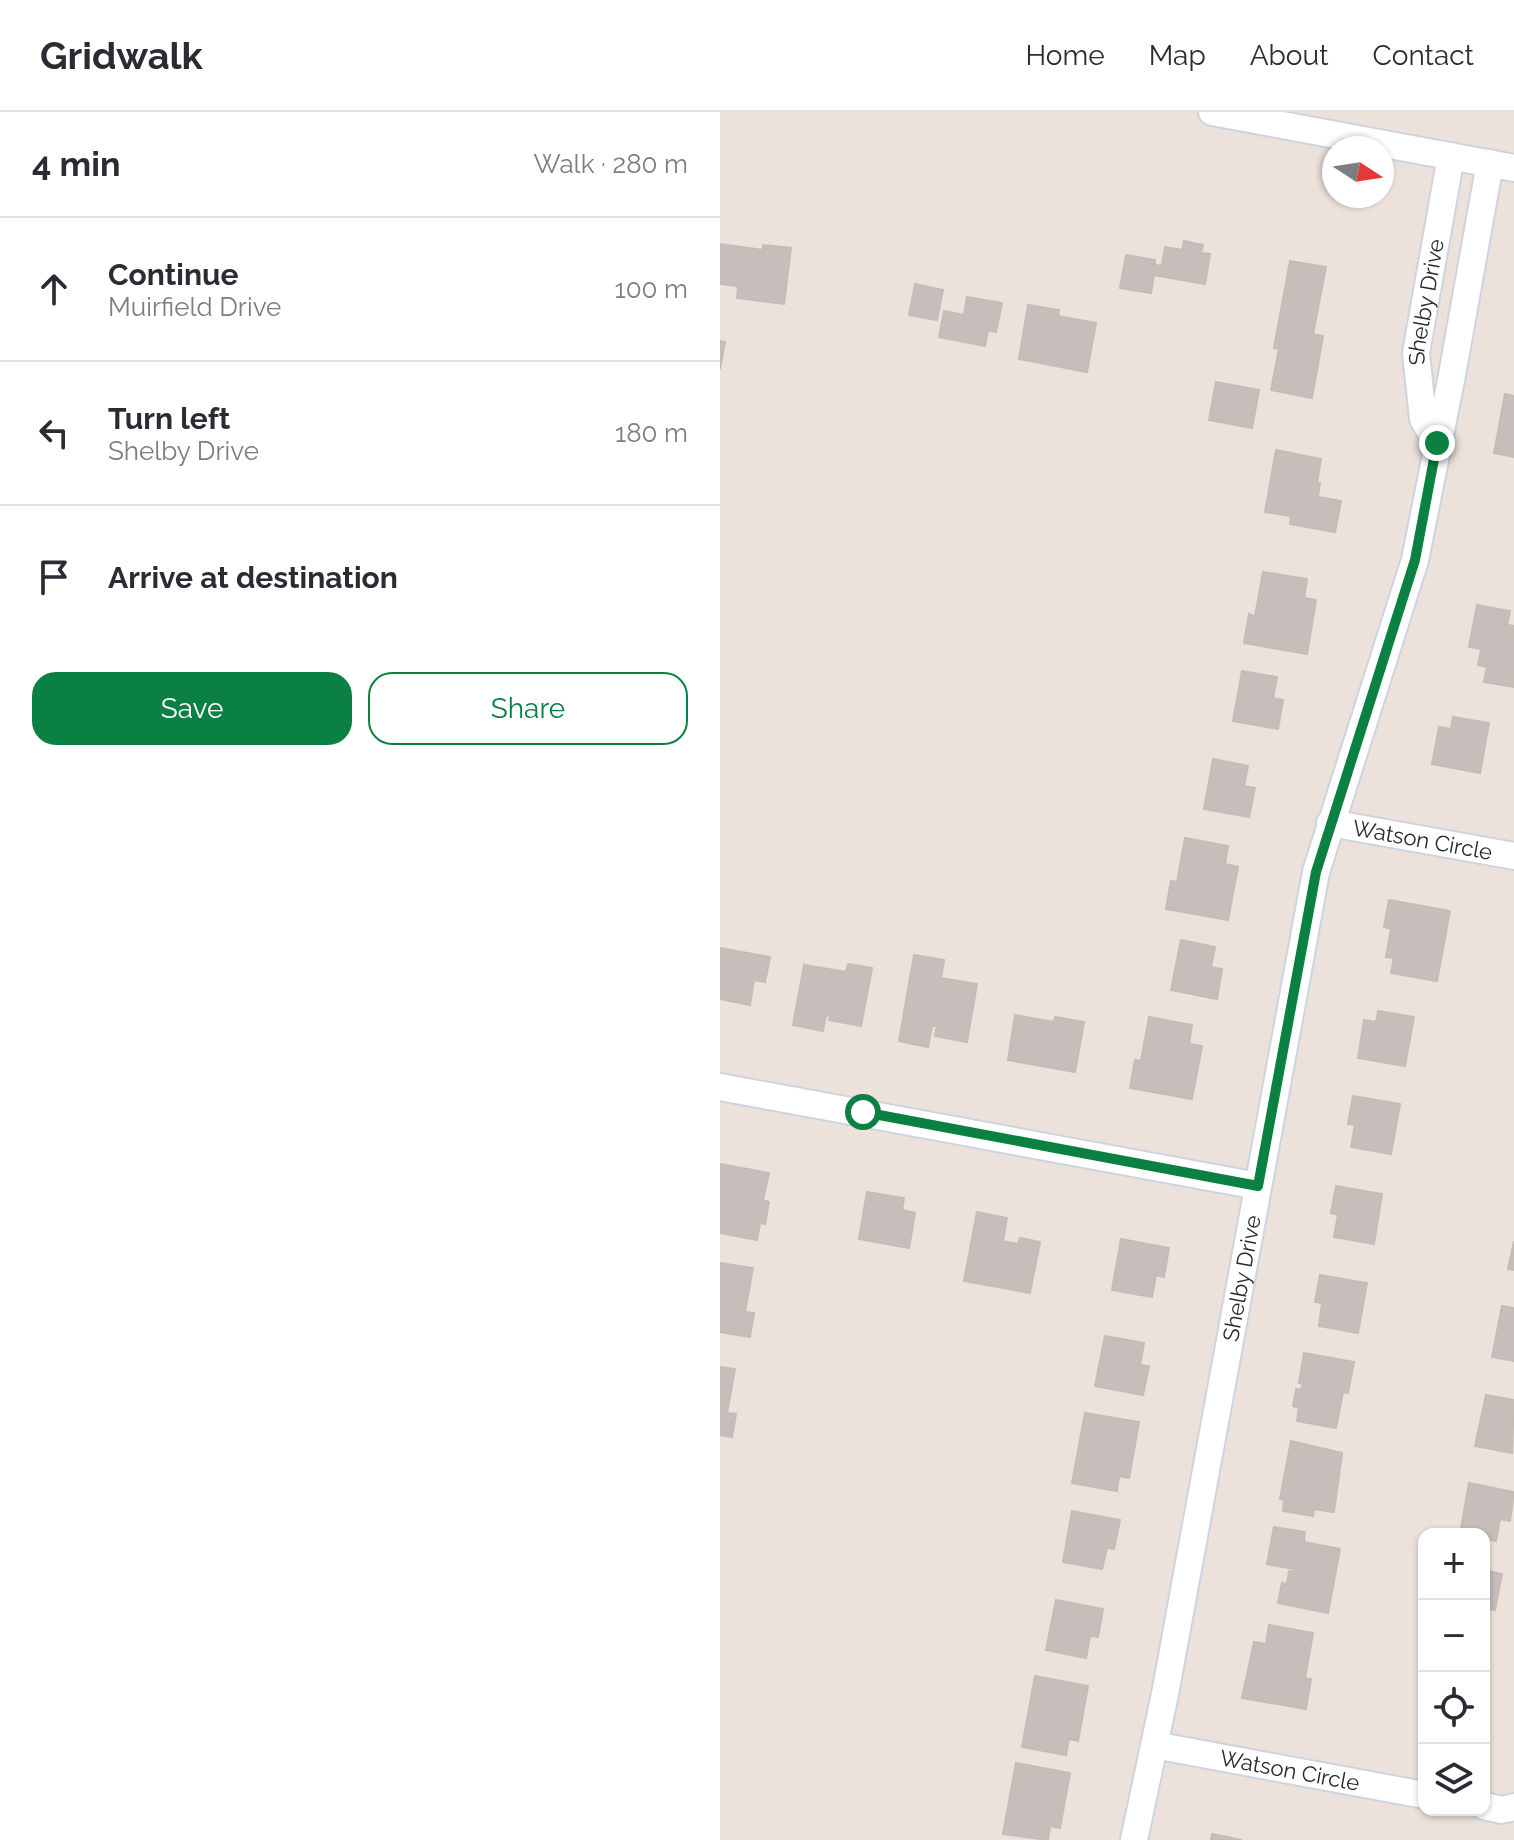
<!DOCTYPE html>
<meta charset="utf-8">
<style>
:root{--surface:#fff;--page:#f2f2f3;--text:#2b2b33;--muted:#7c7c81;--line:#e1e1e2;--accent:#0b8043}
body{margin:0;font-family:Raleway,sans-serif;background:var(--page);color:var(--text)}
.controls{position:absolute;right:24px;bottom:24px;display:grid;overflow:hidden;border-radius:16px;box-shadow:0 2px 6px #0004}
.controls button{width:72px;height:72px;display:grid;place-items:center;padding:0;border:0;border-bottom:2px solid var(--line);background:var(--surface);color:var(--text);font:40px sans-serif}
.compass{position:absolute;left:602px;top:24px;width:72px;height:72px;border-radius:50%;background:var(--surface);box-shadow:0 2px 6px #0004;rotate:102deg}
.stop{position:absolute;width:24px;height:24px;margin:-18px;border:6px solid #0b8043;border-radius:50%;background:#fff}
.stop.end{background:#0b8043;border-color:#fff;box-shadow:0 2px 8px #0008}
.list{margin:0;padding:0;list-style:none}
h2{display:flex;justify-content:space-between;align-items:center;height:104px;margin:0;padding:0 32px;font-size:34px}
h2 small{font-size:26px;font-weight:400;color:var(--muted)}
.list li{display:grid;grid-template-columns:52px 1fr auto;gap:24px;align-items:center;box-sizing:border-box;height:144px;padding:0 32px;border-top:2px solid var(--line)}
.list b{display:block;font-size:30px;white-space:nowrap}
.list p{margin:0;font-size:26px;white-space:nowrap;color:var(--muted)}
.list em{font-size:26px;font-style:normal;color:var(--muted)}
.actions{display:flex;gap:16px;padding:24px 32px}
.actions a{flex:1;padding:18px 0;border:2px solid var(--accent);border-radius:24px;text-align:center;font-size:28px;color:var(--accent)}
.actions .main{background:var(--accent);color:#fff}
.icon{flex:none;width:44px;height:44px;fill:none;stroke:currentColor;stroke-width:2;stroke-linecap:round;stroke-linejoin:round}
.map{position:relative;flex:none;width:794px;height:1728px;overflow:hidden}
header{display:flex;align-items:center;gap:48px;box-sizing:border-box;height:112px;padding:0 40px;background:var(--surface);border-bottom:2px solid var(--line)}
header strong{font-size:38px}
nav{display:flex;gap:44px;margin-inline-start:auto;font-size:28px}
main{display:flex}
aside{flex:1;background:var(--surface)}
.map>svg:first-child{display:block}
.building{fill:#c7bebb;stroke:#c7bcb5;stroke-width:2}
.lines{fill:none;stroke-linecap:round;stroke-linejoin:round}
.street-casing{stroke:#cdd4df;stroke-width:30}
.street{stroke:#fff;stroke-width:26}
.route{stroke:#0b8043;stroke-width:10}
.labels{text-anchor:middle;stroke-width:6;stroke-linejoin:round;paint-order:stroke}
.street-label{font-size:22px;fill:#292929;stroke:#fff}
</style>
<header>
<strong>Gridwalk</strong>
<nav><a>Home</a><a>Map</a><a>About</a><a>Contact</a></nav>
</header>
<main>
<aside>
<h2>4 min<small>Walk · 280 m</small></h2>
<ul class="list">
<li><svg class="icon" aria-label="ahead" viewBox="0 0 24 24"><path d="M12 20V5M6 11l6-6 6 6"/></svg><div><b>Continue</b><p>Muirfield Drive</p></div><em>100 m</em></li>
<li><svg class="icon" aria-label="left" viewBox="0 0 24 24"><path d="M17 20v-9H6M10 6l-5 5 5 5"/></svg><div><b>Turn left</b><p>Shelby Drive</p></div><em>180 m</em></li>
<li><svg class="icon" aria-label="arrive" viewBox="0 0 24 24"><path d="M6 21V4h12l-3 4 3 4H6"/></svg><div><b>Arrive at destination</b></div></li>
</ul>
<div class="actions"><a class="main">Save</a><a>Share</a></div>
</aside>
<div class="map">
<svg width="794" height="1728" viewBox="0 0 794 1728">
<rect width="100%" height="100%" fill="#ece1db"/>
<path class="building" d="M464,129l19,4 -2,8 9,1 -5,30 -51,-9 -3,18 -31,-5 6,-33 29,5v5l7,1 3,-19 17,3z
M0,132l43,6v-5l28,3 -7,56 -47,-6 1,-12 -18,-2z
M570,149l36,6 -13,67 10,2 -11,62 -41,-8 8,-41 -5,-1z
M195,172l28,6 -6,30 -28,-5z
M247,185l35,6 -6,29 -8,-2 -3,16 -46,-9 5,-26 20,4z
M308,193l31,5 -1,6 38,7 -9,49 -68,-13z
M0,229l5,1 -5,27z
M496,270l43,8 -7,38 -43,-8z
M785,282l9,2v61l-20,-4z
M556,338l45,9 -4,24h3l-2,14 23,4 -6,31 -45,-8 1,-8 -26,-4z
M543,460l44,7 -3,19 12,2 -9,54 -63,-11 5,-29 6,2z
M757,493l33,6 -3,14 7,1v61l-30,-5 3,-15 -9,-2 3,-16 -12,-2z
M522,559l35,6 -4,21 10,2 -5,29 -45,-8z
M733,605l36,6 -9,50 -48,-9 7,-37 12,2z
M493,647l35,7 -4,20 11,2 -6,29 -45,-8z
M465,726l43,8 -3,18 13,3 -10,53 -62,-11 5,-28 6,1z
M669,788l61,11 -13,70 -46,-8 3,-15 -8,-1 5,-28 -7,-2z
M461,828l34,7 -4,20 11,2 -5,30 -46,-9z
M0,836l50,9 -5,25 -11,-2 -4,25 -30,-6z
M194,843l30,5 -3,18 36,6 -10,58 -32,-6 2,-10h-5l-4,21 -29,-6z
M128,852l24,4 -11,58 -32,-6 1,-4 -4,-1 -3,16 -30,-6 11,-60 42,7z
M658,899l36,6 -9,49 -47,-8 6,-38 12,2z
M295,903l39,7 1,-5 29,5 -9,50 -67,-12z
M429,905l43,8 -3,19 13,2 -10,53 -62,-11 5,-28 6,1z
M633,984l47,8 -9,50 -40,-7 4,-22 -7,-1z
M0,1052l49,9 -6,27 6,2 -4,22 -5,-1 -3,17 -37,-7z
M616,1074l46,8 -8,50 -40,-7 4,-22 -7,-2z
M147,1080l37,6 -2,12 13,3 -6,35 -50,-9z
M257,1100l30,6 -4,23 15,3 2,-6 20,4 -10,51 -66,-12z
M401,1127l48,9 -5,29 -8,-2 -4,22 -40,-7z
M794,1129v29l-6,-1z
M0,1151l33,5 -8,44 9,1 -4,24 -30,-5z
M600,1163l47,8 -9,50 -39,-7 3,-23 -7,-1z
M782,1194l12,2v53l-22,-4z
M385,1224l39,7 -4,22 9,1 -6,29 -48,-9z
M584,1241l50,9 -6,31 -5,-1 -7,36 -39,-7 2,-13 -6,-2 3,-17 5,1 2,-6 -4,-1z
M0,1255l15,2 -8,44 9,1 -4,23 -12,-2z
M766,1283l28,5 -2,53 -37,-7z
M365,1301l54,9 -10,56 -10,-2 -2,15 -45,-8z
M571,1329l51,12 -8,59 -20,-3 -1,7 -30,-5 1,-11 -4,-1z
M749,1371l45,9 -4,29 -10,-2 -4,22 -12,-2v-5h-24z
M352,1399l48,9 -6,29 -7,-1 -5,21 -39,-7z
M554,1415l31,5 -1,10 36,7 -12,64 -50,-10 4,-20 5,1 2,-13 4,1 1,-3 -27,-5z
M764,1458l18,4 -7,36 -6,-1 -3,14z
M336,1488l47,9 -5,28 -8,-1 -4,22 -40,-8z
M549,1513l44,8 -8,45 6,1 -5,30 -64,-11 12,-56 12,2z
M315,1564l53,10 -10,55 -9,-2 -3,16 -44,-8z
M296,1651l54,10 -10,55 -10,-2 -2,14 -45,-6z
M492,1722l30,6h-31z"/>
<g class="lines">
<defs>
<g id="street">
<path d="M492,0l302,56"/>
<path id="s1" d="M717,331l-14,-24 -7,-66 35,-197"/>
<path id="s2" d="M610,711l184,33"/>
<path d="M0,975l538,99"/>
<path id="s3" d="M434,1633l270,50"/>
<path d="M764,1694l18,4 12,-3"/>
<path id="s4" d="M414,1728l31,-146 151,-822 99,-312 37,-185 38,-212"/>
</g>
</defs>
<use href="#street" class="street-casing"/>
<use href="#street" class="street"/>
</g>
<g class="lines">
<path class="route" d="M143,1000l395,74 58,-314 99,-312 22,-117"/>
</g>
<g class="labels">
<g class="street-label">
<text dy="8" stroke="none"><textPath href="#s1" startOffset="146">Shelby Drive</textPath></text>
<text dy="8" stroke="none"><textPath href="#s2" startOffset="94">Watson Circle</textPath></text>
<text dy="8" stroke="none"><textPath href="#s4" startOffset="572">Shelby Drive</textPath></text>
<text dy="8" stroke="none"><textPath href="#s3" startOffset="138">Watson Circle</textPath></text>
</g>
</g>
</svg>
<div class="controls">
<button>+</button>
<button>−</button>
<button><svg class="icon" aria-label="locate" viewBox="0 0 24 24"><circle cx="12" cy="12" r="6"/><path d="M12 2v4M12 18v4M2 12h4M18 12h4"/></svg></button>
<button><svg class="icon" aria-label="layers" viewBox="0 0 24 24"><path d="M12 4l9 5-9 5-9-5zM3 14l9 5 9-5"/></svg></button>
</div>
<svg class="compass" viewBox="-18 -18 36 36"><path d="M0-13l5 13h-10z" fill="#e53935"/><path d="M0 13l5-13h-10z" fill="#7c7c81"/></svg>
<div class="stop" style="left:143px;top:1000px"></div>
<div class="stop end" style="left:717px;top:331px"></div>
</div>
</main>
